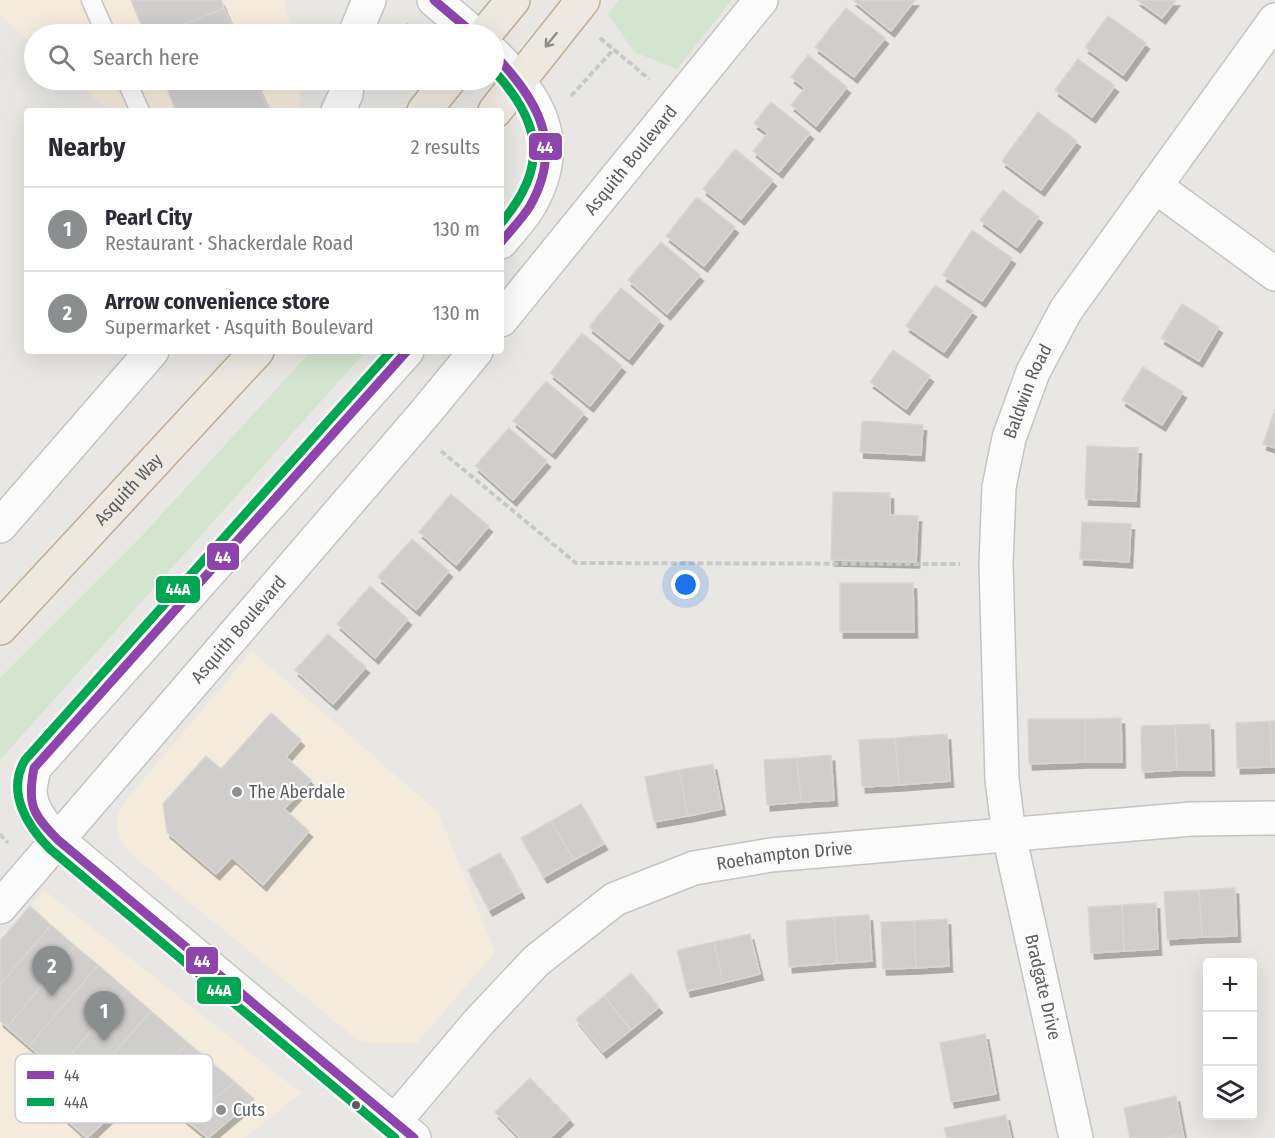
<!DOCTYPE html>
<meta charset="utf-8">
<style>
:root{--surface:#fff;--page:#f7f7f7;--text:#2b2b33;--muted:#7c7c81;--line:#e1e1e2;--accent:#8b8e8f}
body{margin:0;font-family:"Fira Sans Condensed",sans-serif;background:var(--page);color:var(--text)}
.controls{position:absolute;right:18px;bottom:18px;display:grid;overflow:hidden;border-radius:6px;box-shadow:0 6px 24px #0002}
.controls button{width:54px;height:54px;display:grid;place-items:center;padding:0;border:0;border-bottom:2px solid var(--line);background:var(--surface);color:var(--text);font:30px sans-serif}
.you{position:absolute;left:686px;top:585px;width:21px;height:21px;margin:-15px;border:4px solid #fff;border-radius:50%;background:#1a73e8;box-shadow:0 0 0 9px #1a73e833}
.badge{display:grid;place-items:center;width:39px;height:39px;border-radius:50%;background:var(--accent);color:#fff;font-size:20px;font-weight:700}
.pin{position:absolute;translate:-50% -50px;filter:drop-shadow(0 2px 3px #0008)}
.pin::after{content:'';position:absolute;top:32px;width:21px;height:18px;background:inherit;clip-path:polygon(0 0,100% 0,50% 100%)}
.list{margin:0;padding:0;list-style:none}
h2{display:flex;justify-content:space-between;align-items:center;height:78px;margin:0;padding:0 24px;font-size:26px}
h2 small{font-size:20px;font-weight:400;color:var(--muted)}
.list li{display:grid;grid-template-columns:39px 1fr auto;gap:18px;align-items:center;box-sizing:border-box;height:84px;padding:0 24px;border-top:2px solid var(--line)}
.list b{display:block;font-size:22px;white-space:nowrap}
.list p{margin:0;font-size:20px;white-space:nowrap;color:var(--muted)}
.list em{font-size:20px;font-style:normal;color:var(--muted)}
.icon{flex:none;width:33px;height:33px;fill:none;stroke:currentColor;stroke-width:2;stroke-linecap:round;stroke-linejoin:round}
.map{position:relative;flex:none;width:1275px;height:1138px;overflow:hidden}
.search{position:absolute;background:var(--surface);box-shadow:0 6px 24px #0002;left:24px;top:24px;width:480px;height:66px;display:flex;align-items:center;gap:15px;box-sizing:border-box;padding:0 21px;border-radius:33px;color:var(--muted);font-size:22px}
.panel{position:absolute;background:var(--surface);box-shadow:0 6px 24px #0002;left:24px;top:108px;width:480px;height:246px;border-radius:6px}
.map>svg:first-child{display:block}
.commercial{fill:#f4ebdc}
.green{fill:#d3e5cf}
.building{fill:#d0cecd;stroke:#d8d6d3;stroke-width:1.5;filter:url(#shadow)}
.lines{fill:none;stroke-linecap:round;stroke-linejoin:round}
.lane-casing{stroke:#c4c4c5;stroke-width:21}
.street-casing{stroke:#c4c4c5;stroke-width:36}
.secondary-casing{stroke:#c5c6c6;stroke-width:36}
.highway-casing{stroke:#c0ad92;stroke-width:36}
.path{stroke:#c5cac7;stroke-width:4;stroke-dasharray:6 3;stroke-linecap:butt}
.lane{stroke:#fcfbfb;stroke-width:18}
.street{stroke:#fcfbfb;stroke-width:33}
.secondary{stroke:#fcfbfb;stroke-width:33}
.highway{stroke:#ede9e0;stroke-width:33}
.bus-1-casing{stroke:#fff;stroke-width:14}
.bus-2-casing{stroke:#fff;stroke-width:14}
.bus-1{stroke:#8e44ad;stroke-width:9}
.bus-2{stroke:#00a651;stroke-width:9}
.oneway{stroke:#8d8f8d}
.poi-dot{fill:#8b8e8f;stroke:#fff;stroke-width:2}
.bus-dot{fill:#595e61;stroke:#fff;stroke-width:2}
.labels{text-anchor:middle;stroke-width:4.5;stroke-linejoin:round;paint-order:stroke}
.street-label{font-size:18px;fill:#595e61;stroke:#fff}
.poi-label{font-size:18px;fill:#595e61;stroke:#fff;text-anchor:start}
.key{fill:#fff;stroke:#cdcfd0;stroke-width:1.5}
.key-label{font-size:16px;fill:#595e61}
.line-badge{stroke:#fff;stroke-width:2}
.badge-label{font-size:16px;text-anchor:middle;font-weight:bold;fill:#fff}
</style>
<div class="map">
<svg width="1275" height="1138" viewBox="0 0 1275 1138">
<defs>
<filter id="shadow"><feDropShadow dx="3.5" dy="6" stdDeviation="0" flood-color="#0004"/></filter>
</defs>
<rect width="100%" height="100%" fill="#e9e7e4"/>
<path class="commercial" d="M0,0h284l9,34h-259v11l-34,-30z
M74,80h226l1,7 -3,24h-189z
M252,651l186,161 57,140 -78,91 -57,-1 -228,-187 -11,-13 -4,-15 1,-14 8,-13z
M44,890l257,203 -56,45h-245v-197z"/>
<path class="green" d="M619,0h113l-55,69 -43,-17 -26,-38z
M311,351h55l-366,409v-82l139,-139z"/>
<path class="building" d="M131,0h90l3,8 -64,26h-15z
M853,0h62l-24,31z
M1137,0h39l-14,18z
M224,8l11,26h-75z
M846,8l39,30 -31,39 -39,-30z
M1108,16l38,27 -23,32 -38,-28z
M808,55l39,32 -31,39 -25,-21 14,-17 -14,-11z
M1078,59l37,27 -23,31 -37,-27z
M163,80h25l-21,8z
M188,80h67l14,31h-93l-9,-23z
M771,102l39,31 -31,39 -26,-21 15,-18 -14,-10z
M1038,112l39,29 -36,49 -39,-29z
M735,149l38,31 -32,39 -38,-30z
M1003,190l36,27 -22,30 -37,-27z
M697,197l38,30 -31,39 -38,-30z
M972,230l40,28 -30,43 -39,-26z
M661,242l39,33 -33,39 -39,-34z
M935,285l38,26 -29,41 -38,-26z
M621,288l39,32 -31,39 -40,-32z
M1182,304l37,23 -20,34 -38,-23z
M582,333l40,33 -32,40 -40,-33z
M893,350l37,26 -24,33 -36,-27z
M1143,367l40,25 -21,33 -40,-25z
M546,381l38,32 -32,40 -39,-32z
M1275,409v39l-12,-4z
M862,421l61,4 -2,30 -61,-3z
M509,428l38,33 -34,39 -38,-34z
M1087,446l51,2 -2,53 -51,-2z
M833,492l57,1v22l28,1 -2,46 -85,-2z
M451,494l38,32 -33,39 -37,-33z
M1082,522l49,2 -2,38 -49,-3z
M412,539l37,32 -33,39 -38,-33z
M840,583h73l1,49h-74z
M370,586l38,33 -33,39 -38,-34z
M328,634l38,33 -33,37 -38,-34z
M271,713l30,27 -15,17 25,23 -27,29 25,22 -46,54 -31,-28 -16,17 -49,-42 -4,-28 43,-48 15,13z
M1121,718l1,44h-37v-43z
M1028,719h57v43l-56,2z
M1270,721l2,46 -35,1 -1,-45z
M1270,721h5v46h-3z
M1210,724l1,46h-34l-2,-45z
M1175,725l2,45 -35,2 -1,-46z
M947,734l3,47 -51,4 -4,-47z
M895,738l4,47 -37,2 -3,-47z
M831,755l3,45 -33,2 -4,-44z
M797,758l4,44 -34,3 -3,-45z
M713,764l9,45 -34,7 -9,-46z
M679,770l9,46 -34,6 -9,-45z
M581,804l23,40 -30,16 -23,-39z
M551,821l23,39 -30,17 -23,-39z
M500,853l21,39 -32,18 -21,-40z
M1235,888l2,48 -35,1 -3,-47z
M1199,890l3,47 -35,2 -3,-47z
M1156,903l2,46 -34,2 -2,-46z
M1122,905l2,46 -33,2 -3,-46z
M30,906l21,19 -51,60v-44z
M869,915l3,46 -35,2 -3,-46z
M834,917l3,46 -48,4 -3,-46z
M947,919l2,47 -33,2 -2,-47z
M914,921l2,47 -33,1 -2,-47z
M51,925l24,21 -68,81 -7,-6v-36z
M750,934l10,40 -37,9 -9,-41z
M714,942l9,41 -36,8 -10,-41z
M75,946l23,19 -69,81 -22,-19z
M98,965l29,25 -70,80 -28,-24z
M631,973l28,34 -28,23 -27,-34z
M127,990l24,21 -70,80 -24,-21z
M604,996l27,34 -28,22 -27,-33z
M151,1011l37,32 -101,95 -27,-24z
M985,1034l11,60 -45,8 -11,-59z
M188,1043l24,20 -45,41 -23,-18z
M212,1063l23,19 -48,39 -20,-17z
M530,1078l40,41 -20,19h-30l-25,-26z
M235,1082l19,17 -46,39 -21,-17z
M1176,1096l7,38 -20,4h-33l-6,-30z
M1006,1115l5,23h-64l-3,-10z
M1183,1134l1,4h-21z"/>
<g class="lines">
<defs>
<path id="lane" d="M91,0l15,34
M126,80l14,31"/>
<g id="street">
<path d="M355,34l14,-34"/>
<path d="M338,111l8,-17 2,-14"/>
<path d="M1155,186l120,88"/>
<path id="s1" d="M501,320l260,-320"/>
<path d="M0,526l152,-175"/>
<path id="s2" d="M0,907l425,-494 51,-62"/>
<path id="s3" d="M395,1121l82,-97 59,-63 79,-62 79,-31 77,-13 421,-36 83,-1"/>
<path id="s4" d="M1076,1138l-67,-303 -7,-56 -6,-215 3,-77 10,-49 24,-66 33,-62 209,-290"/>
</g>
<path id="secondary" d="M434,0l40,34
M494,54c43,44 71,85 38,147 -7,15 -21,28 -31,41
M407,351l-373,417c-1,7 -4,16 -4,24 1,19 16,36 28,48l356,298"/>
<g id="highway">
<path d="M485,34l28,-34"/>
<path d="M424,111l25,-31"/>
<path d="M495,111l88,-111"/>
<path id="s5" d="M0,628l257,-277"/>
</g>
</defs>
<use href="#lane" class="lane-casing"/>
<use href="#street" class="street-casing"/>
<use href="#secondary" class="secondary-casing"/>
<use href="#highway" class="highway-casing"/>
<path class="path" d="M399,34l10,-10
M600,38l49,41
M571,96l43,-47
M441,451l135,112 384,1
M0,834l8,9"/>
<use href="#lane" class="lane"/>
<use href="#street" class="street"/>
<use href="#secondary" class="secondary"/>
<use href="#highway" class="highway"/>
<defs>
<path id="bus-1" d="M434,0l40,34
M494,54c43,46 71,90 36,152 -8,13 -19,24 -29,36
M407,351l-373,417c-7,36 -2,46 24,72l356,298"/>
<path id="bus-2" d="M494,71c48,52 55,96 7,152
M391,351l-366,409c-19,32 2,66 25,89l345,289"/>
</defs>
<use href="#bus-1" class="bus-1-casing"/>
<use href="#bus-2" class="bus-2-casing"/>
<use href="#bus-1" class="bus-1"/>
<use href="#bus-2" class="bus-2"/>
</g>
<defs><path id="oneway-shaft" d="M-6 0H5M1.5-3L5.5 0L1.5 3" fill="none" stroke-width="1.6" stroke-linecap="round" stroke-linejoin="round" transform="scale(1.5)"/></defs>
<use class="oneway" href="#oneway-shaft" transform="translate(551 40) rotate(129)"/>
<g class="poi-dot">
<circle cx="237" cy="792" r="6"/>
<circle cx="221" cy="1110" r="6"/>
</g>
<circle class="bus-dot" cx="356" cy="1105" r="5"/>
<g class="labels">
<g class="street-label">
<text dy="6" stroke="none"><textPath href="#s1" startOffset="206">Asquith Boulevard</textPath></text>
<text dy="6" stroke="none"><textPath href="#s4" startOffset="759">Baldwin Road</textPath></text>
<text dy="6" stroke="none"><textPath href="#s5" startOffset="189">Asquith Way</textPath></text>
<text dy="6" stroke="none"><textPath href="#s2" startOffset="366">Asquith Boulevard</textPath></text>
<text dy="6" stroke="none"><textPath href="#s3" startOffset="490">Roehampton Drive</textPath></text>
<text transform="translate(1043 987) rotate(77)" y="6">Bradgate Drive</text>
</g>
<g class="poi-label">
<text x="249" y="798">The Aberdale</text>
<text x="233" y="1116">Cuts</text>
</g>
</g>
<rect x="15" y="1054" width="198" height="69" rx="9" class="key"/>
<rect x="27" y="1071" width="27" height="8" fill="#8e44ad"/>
<rect x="27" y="1098" width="27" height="8" fill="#00a651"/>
<g class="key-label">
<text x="64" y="1081">44</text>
<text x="64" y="1108">44A</text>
</g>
<g class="line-badge">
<rect x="528" y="132" width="35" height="29" rx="6" fill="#8e44ad"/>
<rect x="206" y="542" width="34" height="29" rx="6" fill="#8e44ad"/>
<rect x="155" y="575" width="46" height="29" rx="6" fill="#00a651"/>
<rect x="185" y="946" width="34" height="29" rx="6" fill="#8e44ad"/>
<rect x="196" y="976" width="46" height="29" rx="6" fill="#00a651"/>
</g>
<g class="badge-label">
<text x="545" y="153">44</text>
<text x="223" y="563">44</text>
<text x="178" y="595">44A</text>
<text x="202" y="967">44</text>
<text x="219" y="996">44A</text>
</g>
</svg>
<div class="controls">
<button>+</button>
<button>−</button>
<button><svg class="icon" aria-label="layers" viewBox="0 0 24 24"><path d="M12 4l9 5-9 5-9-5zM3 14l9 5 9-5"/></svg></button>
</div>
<div class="you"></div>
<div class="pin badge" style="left:104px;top:1041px">1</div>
<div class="pin badge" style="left:52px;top:996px">2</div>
<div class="search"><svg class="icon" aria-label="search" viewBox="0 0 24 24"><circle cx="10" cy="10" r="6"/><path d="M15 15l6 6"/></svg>Search here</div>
<section class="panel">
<h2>Nearby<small>2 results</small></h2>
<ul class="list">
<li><span class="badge">1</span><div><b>Pearl City</b><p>Restaurant · Shackerdale Road</p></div><em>130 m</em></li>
<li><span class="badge">2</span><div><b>Arrow convenience store</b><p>Supermarket · Asquith Boulevard</p></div><em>130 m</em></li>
</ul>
</section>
</div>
